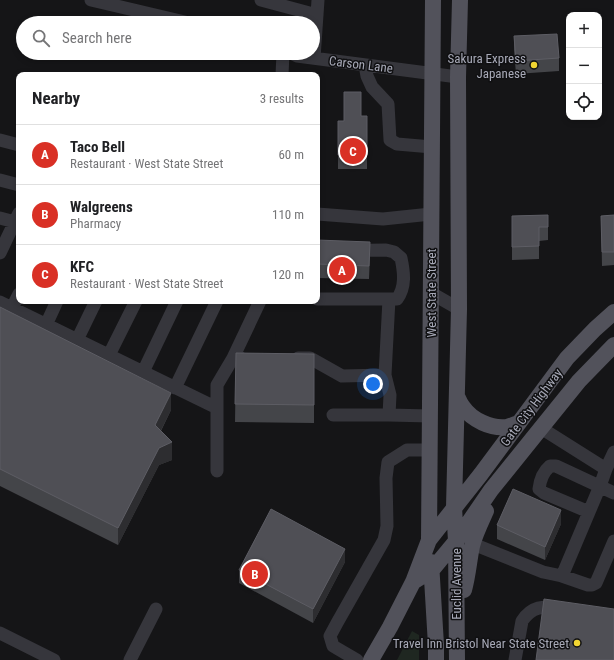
<!DOCTYPE html>
<meta charset="utf-8">
<style>
:root{--surface:#fff;--page:#f6f6f6;--text:#202124;--muted:#757577;--line:#e0e0e0;--accent:#d93025}
body{margin:0;font-family:"Roboto Condensed",sans-serif;background:var(--page);color:var(--text)}
.controls{position:absolute;right:12px;top:12px;display:grid;overflow:hidden;border-radius:8px;box-shadow:0 2px 6px #0003}
.controls button{width:36px;height:36px;display:grid;place-items:center;padding:0;border:0;border-bottom:1px solid var(--line);background:var(--surface);color:var(--text);font:20px sans-serif}
.you{position:absolute;left:373px;top:384px;width:14px;height:14px;margin:-10px;border:3px solid #fff;border-radius:50%;background:#1a73e8;box-shadow:0 0 0 6px #1a73e833}
.badge{display:grid;place-items:center;width:26px;height:26px;border-radius:50%;background:var(--accent);color:#fff;font-size:13px;font-weight:700}
.pin{position:absolute;translate:-50% -50%;border:2px solid #fff;box-shadow:0 1px 4px #0006}
.list{margin:0;padding:0;list-style:none}
h2{display:flex;justify-content:space-between;align-items:center;height:52px;margin:0;padding:0 16px;font-size:17px}
h2 small{font-size:13px;font-weight:400;color:var(--muted)}
.list li{display:grid;grid-template-columns:26px 1fr auto;gap:12px;align-items:center;box-sizing:border-box;height:60px;padding:0 16px;border-top:1px solid var(--line)}
.list b{display:block;font-size:15px;white-space:nowrap}
.list p{margin:0;font-size:13px;white-space:nowrap;color:var(--muted)}
.list em{font-size:13px;font-style:normal;color:var(--muted)}
.icon{flex:none;width:22px;height:22px;fill:none;stroke:currentColor;stroke-width:2;stroke-linecap:round;stroke-linejoin:round}
.map{position:relative;flex:none;width:614px;height:660px;overflow:hidden}
.search{position:absolute;background:var(--surface);box-shadow:0 2px 6px #0003;left:16px;top:16px;width:304px;height:44px;display:flex;align-items:center;gap:10px;box-sizing:border-box;padding:0 14px;border-radius:22px;color:var(--muted);font-size:15px}
.panel{position:absolute;background:var(--surface);box-shadow:0 2px 6px #0003;left:16px;top:72px;width:304px;height:232px;border-radius:8px}
.map>svg:first-child{display:block}
.green{fill:#1f2721}
.lines{fill:none;stroke-linecap:round;stroke-linejoin:round}
.minor{stroke:#36363c;stroke-width:13}
.major{stroke:#52525b;stroke-width:16}
.wall{fill:#444549}
.shaded-wall{fill:#2d2d30}
.building{fill:#4f4f55;stroke:#5d5d64}
.poi-dot{fill:#f2d632;stroke:#101012;stroke-width:1.5}
.labels{text-anchor:middle;stroke-width:3;stroke-linejoin:round;paint-order:stroke}
.poi-label{font-size:13px;fill:#a7a9b7;stroke:#101012;text-anchor:end}
.street-label{font-size:13px;fill:#a7a9b7;stroke:#101012}
</style>
<div class="map">
<svg width="614" height="660" viewBox="0 0 614 660">
<rect width="100%" height="100%" fill="#151517"/>
<path class="green" d="M412,631l7,4v25h-22z"/>
<g class="lines">
<path class="minor" d="M91,0l98,23
M261,0l56,15
M291,53l6,3 161,21
M314,58l4,-58
M365,65l2,11 5,11 16,17 2,36 7,4 35,3
M282,75l1,-22
M0,140l19,5
M0,180l19,5
M317,214l66,5 48,-5
M0,218l15,4
M317,251l69,-1 8,2 7,6c3,14 5,29 -4,41h-8
M0,253l19,-40
M431,293l28,16
M0,302l217,106
M12,308l7,-14
M46,325l11,-24
M77,340l19,-39
M109,355l27,-54
M241,358h-8l27,-57
M298,358h12l32,18 43,-1 4,-76h-72
M143,372l34,-71
M175,388l42,-87
M333,415h56l1,-20 -5,-20
M389,415l41,1
M606,469l8,-17
M217,471v-86l16,-27
M589,512l-45,-19 -5,-4c1,-9 4,-17 11,-23h6l58,27
M473,544l70,28 19,4 38,-90 6,-17 -65,-41
M562,576l26,9h4l4,-2 18,-42
M0,633l54,27
M130,660l26,-51
M357,660l-24,-14 -3,-10 7,-13 47,-83 3,-14 -1,-48 2,-16 19,-12h23
M515,660l7,-39c10,-15 21,-15 37,-13"/>
<path class="major" d="M457,396c2,4 3,8 6,11 9,13 28,22 44,20 4,-1 8,-3 12,-4
M429,540l52,-66 86,-116 28,-29 19,-17
M431,562l5,83v15
M413,582l19,-12 24,-29 35,-51 50,-62 38,-47 35,-36
M464,590c4,-14 5,-29 8,-44 3,-12 9,-24 14,-35
M371,660l19,-33 23,-45 16,-42 4,-540
M457,660l-1,-119 -2,-34 5,-198 -1,-232 2,-77"/>
</g>
<path class="wall" d="M514,36l45,22v13l-43,3 -2,-24z
M361,116h6v53h-29v-48h6z
M548,215v25l-9,1v18l-27,1v-44z
M614,215v50l-12,1 -1,-50z
M317,240l53,15 -1,24 -52,-1z
M0,307l171,103 -10,21 11,29 -13,5 -41,80 -118,-59z
M236,353l78,1v69l-79,-1z
M561,524l-16,36 -48,-21v-14z
M345,562l-32,61 -74,-40v-13z"/>
<path class="shaded-wall" d="M171,393v17l-16,32v-17z
M172,442v18l-13,5 -41,80v-17l41,-80z
M561,510v14l-16,36v-13z
M345,549v13l-32,61v-14z"/>
<path class="building" d="M557,34l2,24 -43,3 -2,-25z
M344,92h17v24h6v39h-29v-34h6z
M548,215v12h-9v19l-27,1v-31z
M614,215v37h-12l-1,-36z
M317,240l53,2 -1,24 -52,-2z
M0,307l171,86 -16,32 17,17 -13,6 -41,80 -118,-59z
M236,353l78,1v51l-79,-1z
M513,489l48,21 -16,37 -48,-22z
M271,509l74,40 -32,60 -74,-39z
M544,599l70,10v51h-78z"/>
<g class="poi-dot">
<circle cx="534" cy="65" r="4"/>
<circle cx="577" cy="643" r="4"/>
</g>
<g class="labels">
<g class="poi-label">
<text x="526" y="63">Sakura Express<tspan x="526" dy="15">Japanese</tspan></text>
<text x="569" y="648">Travel Inn Bristol Near State Street</text>
</g>
<g class="street-label">
<text transform="translate(361 64) rotate(7)" y="5">Carson Lane</text>
<text transform="translate(431 293) rotate(-90)" y="5">West State Street</text>
<text transform="translate(531 407) rotate(-53)" y="5">Gate City Highway</text>
<text transform="translate(456 584) rotate(-90)" y="5">Euclid Avenue</text>
</g>
</g>
</svg>
<div class="controls">
<button>+</button>
<button>−</button>
<button><svg class="icon" aria-label="locate" viewBox="0 0 24 24"><circle cx="12" cy="12" r="6"/><path d="M12 2v4M12 18v4M2 12h4M18 12h4"/></svg></button>
</div>
<div class="you"></div>
<div class="pin badge" style="left:342px;top:270px">A</div>
<div class="pin badge" style="left:255px;top:574px">B</div>
<div class="pin badge" style="left:353px;top:151px">C</div>
<div class="search"><svg class="icon" aria-label="search" viewBox="0 0 24 24"><circle cx="10" cy="10" r="6"/><path d="M15 15l6 6"/></svg>Search here</div>
<section class="panel">
<h2>Nearby<small>3 results</small></h2>
<ul class="list">
<li><span class="badge">A</span><div><b>Taco Bell</b><p>Restaurant · West State Street</p></div><em>60 m</em></li>
<li><span class="badge">B</span><div><b>Walgreens</b><p>Pharmacy</p></div><em>110 m</em></li>
<li><span class="badge">C</span><div><b>KFC</b><p>Restaurant · West State Street</p></div><em>120 m</em></li>
</ul>
</section>
</div>
